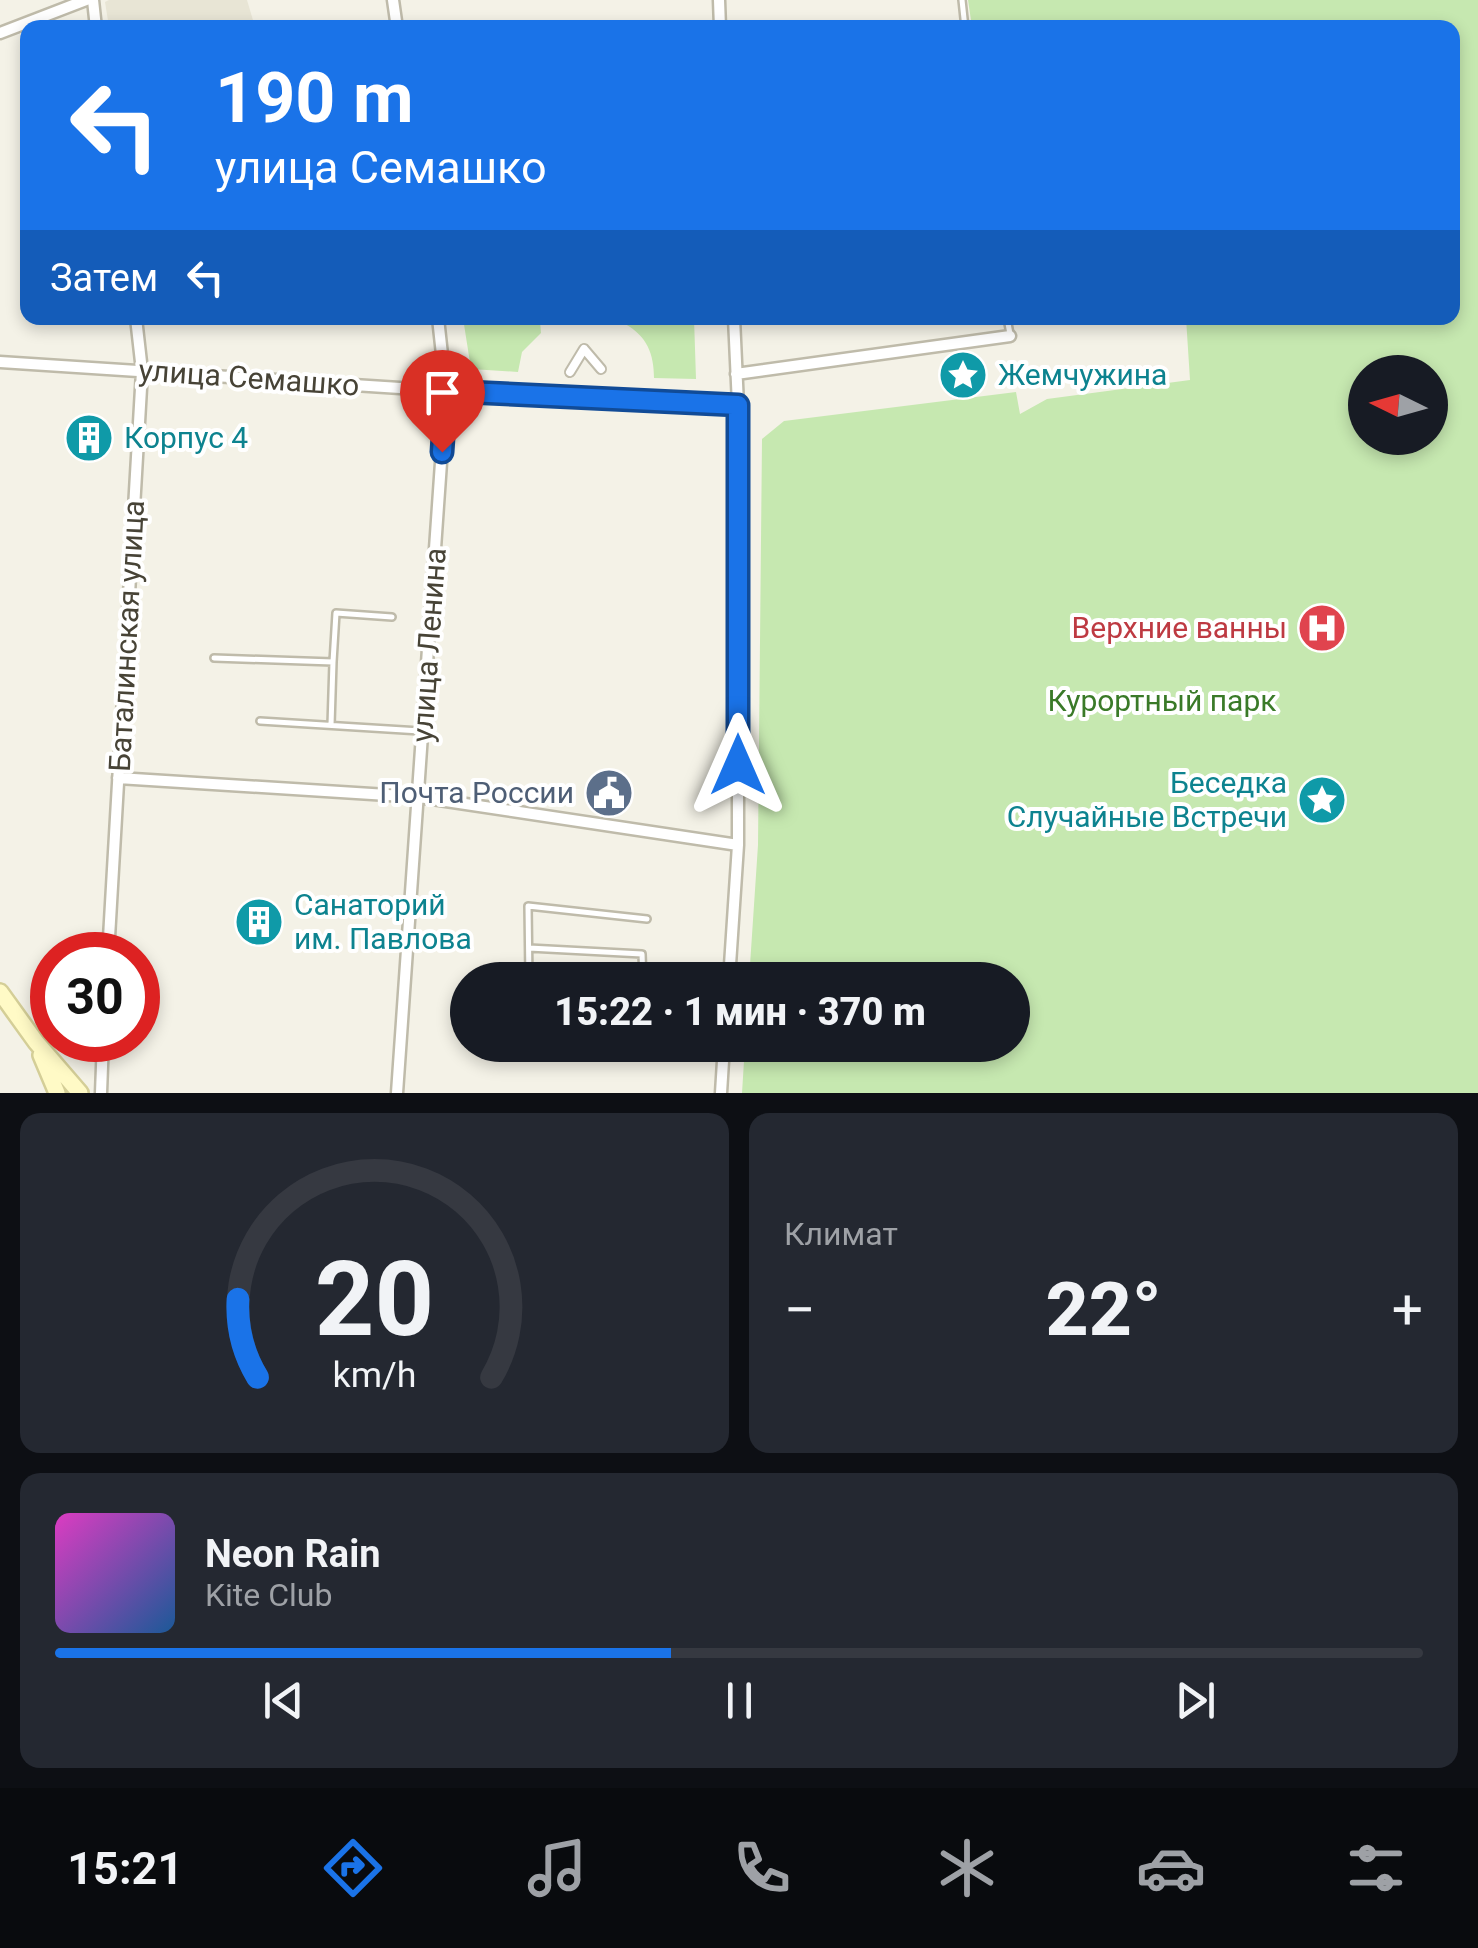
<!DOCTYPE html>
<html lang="ru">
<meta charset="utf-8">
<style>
body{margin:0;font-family:Roboto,sans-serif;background:#242831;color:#f1f3f6;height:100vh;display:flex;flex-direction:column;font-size:38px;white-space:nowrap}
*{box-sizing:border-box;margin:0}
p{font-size:32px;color:#9ea1a6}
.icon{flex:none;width:55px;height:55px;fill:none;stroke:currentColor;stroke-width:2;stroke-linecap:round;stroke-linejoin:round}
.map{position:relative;height:1093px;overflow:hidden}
.details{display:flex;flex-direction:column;gap:20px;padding:20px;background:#0d0f14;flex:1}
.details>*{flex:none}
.hud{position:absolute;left:20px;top:20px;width:1440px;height:305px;border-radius:20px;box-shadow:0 5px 15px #0003;background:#1a73e8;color:#fff;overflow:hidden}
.needle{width:65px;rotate:275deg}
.tools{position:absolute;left:1348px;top:355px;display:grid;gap:20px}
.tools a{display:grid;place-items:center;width:100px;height:100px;border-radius:50%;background:#171b24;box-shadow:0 5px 15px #0003;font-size:50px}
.speed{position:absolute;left:30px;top:932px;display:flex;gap:20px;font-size:50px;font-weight:700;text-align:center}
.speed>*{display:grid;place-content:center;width:130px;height:130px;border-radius:50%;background:#171b24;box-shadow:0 5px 15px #0003;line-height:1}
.speed .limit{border:15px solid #d22;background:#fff;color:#111}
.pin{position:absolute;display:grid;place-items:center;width:85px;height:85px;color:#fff;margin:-102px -42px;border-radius:50% 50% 50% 0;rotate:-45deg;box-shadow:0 0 10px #0007}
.pin .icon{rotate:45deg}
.me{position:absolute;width:110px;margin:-55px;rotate:0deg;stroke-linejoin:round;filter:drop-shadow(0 0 8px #0008)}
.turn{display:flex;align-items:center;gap:35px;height:210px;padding:0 30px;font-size:45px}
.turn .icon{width:130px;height:130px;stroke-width:2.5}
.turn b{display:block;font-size:70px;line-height:85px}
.then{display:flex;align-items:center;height:95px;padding:0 30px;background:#0003;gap:20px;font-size:38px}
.big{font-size:75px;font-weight:800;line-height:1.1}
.details .widget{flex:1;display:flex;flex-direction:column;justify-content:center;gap:15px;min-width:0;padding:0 35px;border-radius:20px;background:#242831}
.details .dial{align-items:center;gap:0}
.dial svg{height:260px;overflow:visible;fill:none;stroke:#363941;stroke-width:7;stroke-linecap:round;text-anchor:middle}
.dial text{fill:#f1f3f6;stroke:none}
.song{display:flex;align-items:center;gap:30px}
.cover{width:120px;height:120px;border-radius:15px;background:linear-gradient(135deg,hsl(310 70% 55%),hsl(210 70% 35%))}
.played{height:10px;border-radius:5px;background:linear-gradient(90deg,#1a73e8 45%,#363941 45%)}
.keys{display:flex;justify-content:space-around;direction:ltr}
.heat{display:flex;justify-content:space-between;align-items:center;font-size:55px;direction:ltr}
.details .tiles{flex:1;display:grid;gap:20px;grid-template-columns:1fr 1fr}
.widget:last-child{grid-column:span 2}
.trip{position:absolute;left:450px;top:962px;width:580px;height:100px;border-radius:50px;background:#171b24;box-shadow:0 5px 15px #0003;font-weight:800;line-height:100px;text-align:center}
.tabs{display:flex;height:160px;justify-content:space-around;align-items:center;background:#090b0e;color:#9ea1a6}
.tabs .icon{width:70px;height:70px}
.tabs .active{color:#1a73e8}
.tabs b{font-size:45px;color:#f1f3f6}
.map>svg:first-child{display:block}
.residential{fill:#e8e5d5}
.green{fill:#c6e8b0;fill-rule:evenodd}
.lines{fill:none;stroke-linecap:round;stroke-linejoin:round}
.service-casing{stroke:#bfbbaa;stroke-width:10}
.pedestrian-casing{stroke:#bfbbaa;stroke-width:12}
.minor-casing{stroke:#bfbbaa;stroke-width:15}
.secondary-casing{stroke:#d4ce97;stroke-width:20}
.service{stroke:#fff;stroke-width:5}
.pedestrian{stroke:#fff;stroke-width:8}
.minor{stroke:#fff;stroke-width:10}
.secondary{stroke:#fffac6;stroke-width:15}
.route-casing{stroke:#114b97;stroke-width:25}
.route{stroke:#1a73e8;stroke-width:18}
.labels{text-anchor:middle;stroke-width:8;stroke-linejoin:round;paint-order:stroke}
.culture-label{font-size:30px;fill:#0d838f;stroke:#fff;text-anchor:start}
.street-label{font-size:30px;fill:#474336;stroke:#fff}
.health-label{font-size:30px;fill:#be3a42;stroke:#fff;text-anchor:end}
.park-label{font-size:30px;fill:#3a7a28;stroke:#fff}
.service-label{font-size:30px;fill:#4e5e75;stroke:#fff;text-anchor:end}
</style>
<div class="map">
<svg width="1478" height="1093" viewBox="0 0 1478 1093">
<rect width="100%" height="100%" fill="#f4f2e7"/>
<path class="residential" d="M109 0H247L255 27H109L105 2Z"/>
<path class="green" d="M968 0H1478V1093H742L745 1045H1012V980H749L758 845 762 439 784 421 1016 392 1020 414 1047 399 1190 380 1186 318H1452V28L972 27ZM1365 372H1430V438H1365Z
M463 318H494L495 322 540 321 541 333 522 352 518 372 471 369Z
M624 318H694L696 379 654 378C654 354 647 336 625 324Z"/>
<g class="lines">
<g class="service-casing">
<path id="service" d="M962 0 965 28
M1007 318 1010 334
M214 658 333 662 331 725
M333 662 336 613 392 617
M260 721 420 731
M529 948 642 954 643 980
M529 980 528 906 647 919"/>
</g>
<g class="pedestrian-casing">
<path id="pedestrian" d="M570 372 584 349 601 369"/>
</g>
<g class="minor-casing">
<path id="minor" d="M93 0 96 28
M393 0 397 28
M719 0 720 28
M0 33 86 0
M0 362 446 391 738 405
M736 374 1010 336
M118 778 419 797 738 845
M108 955 142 371 136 318
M729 980 738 845V405L734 318
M101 1093 103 1040
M397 1093 446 391 438 318
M721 1093 724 1045"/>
</g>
<g class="secondary-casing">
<path id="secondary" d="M0 992 36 1042 80 1093
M41 1055 57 1093"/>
</g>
<use href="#service" class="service"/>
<use href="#pedestrian" class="pedestrian"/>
<use href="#minor" class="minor"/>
<use href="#secondary" class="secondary"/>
</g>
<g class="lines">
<g class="route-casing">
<path id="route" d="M442 452 446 391 738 405V765"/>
</g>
<use href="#route" class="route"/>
</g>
<defs>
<g id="sight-disc" transform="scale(2.5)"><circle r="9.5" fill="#0f9aa8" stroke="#fff"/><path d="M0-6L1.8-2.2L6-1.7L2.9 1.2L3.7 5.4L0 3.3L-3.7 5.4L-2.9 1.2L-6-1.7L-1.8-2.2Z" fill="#fff"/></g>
<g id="building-disc" transform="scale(2.5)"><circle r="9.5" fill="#0f9aa8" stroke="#fff"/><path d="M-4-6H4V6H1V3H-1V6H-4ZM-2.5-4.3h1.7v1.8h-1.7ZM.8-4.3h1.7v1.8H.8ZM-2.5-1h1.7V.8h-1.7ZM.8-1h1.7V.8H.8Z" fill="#fff"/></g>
<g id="hospital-disc" transform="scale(2.5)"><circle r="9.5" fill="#e0444e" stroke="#fff"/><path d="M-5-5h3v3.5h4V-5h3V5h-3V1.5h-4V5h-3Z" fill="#fff"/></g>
<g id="civic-disc" transform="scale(2.5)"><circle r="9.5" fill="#5c6f8a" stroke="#fff"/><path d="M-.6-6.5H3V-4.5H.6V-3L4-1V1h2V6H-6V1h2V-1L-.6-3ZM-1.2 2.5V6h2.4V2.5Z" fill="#fff"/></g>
</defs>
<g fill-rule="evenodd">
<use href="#sight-disc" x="963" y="375"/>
<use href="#building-disc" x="89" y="438"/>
<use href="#hospital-disc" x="1322" y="628"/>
<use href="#civic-disc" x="609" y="793"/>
<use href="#sight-disc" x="1322" y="800"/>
<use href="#building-disc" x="259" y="922"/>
</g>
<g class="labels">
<g class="culture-label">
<text x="998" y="385">Жемчужина</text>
<text x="124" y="448">Корпус 4</text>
<text x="1287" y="793" text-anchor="end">Беседка<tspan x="1287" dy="34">Случайные Встречи</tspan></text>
<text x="294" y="915">Санаторий<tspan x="294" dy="34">им. Павлова</tspan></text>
</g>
<g class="street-label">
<text transform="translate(249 378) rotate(4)" y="10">улица Семашко</text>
<text transform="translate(127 636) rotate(-87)" y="10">Баталинская улица</text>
<text transform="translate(429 645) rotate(-86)" y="10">улица Ленина</text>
</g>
<g class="health-label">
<text x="1287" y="638">Верхние ванны</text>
</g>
<g class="park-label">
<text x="1162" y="711">Курортный парк</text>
</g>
<g class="service-label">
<text x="574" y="803">Почта России</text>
</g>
</g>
</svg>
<div class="tools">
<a><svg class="needle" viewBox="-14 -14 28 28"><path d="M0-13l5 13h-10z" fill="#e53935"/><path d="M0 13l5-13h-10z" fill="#9ea1a6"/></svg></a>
</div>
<div class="speed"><div class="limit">30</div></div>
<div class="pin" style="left:442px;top:452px;background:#d93025"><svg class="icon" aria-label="arrive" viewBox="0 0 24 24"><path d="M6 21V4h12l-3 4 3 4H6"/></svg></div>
<svg class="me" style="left:738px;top:765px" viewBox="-20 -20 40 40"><path d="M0-17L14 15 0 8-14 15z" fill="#1a73e8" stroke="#fff" stroke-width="4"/></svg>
<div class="trip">15:22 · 1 мин · 370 m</div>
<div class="hud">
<div class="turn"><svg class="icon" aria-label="left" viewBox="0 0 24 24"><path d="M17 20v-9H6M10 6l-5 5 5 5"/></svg><div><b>190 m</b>улица Семашко</div></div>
<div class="then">Затем<svg class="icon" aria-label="left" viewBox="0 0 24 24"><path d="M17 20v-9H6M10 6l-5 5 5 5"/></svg></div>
</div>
</div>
<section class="details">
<div class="tiles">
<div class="widget dial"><svg viewBox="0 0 100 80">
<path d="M14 69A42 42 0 1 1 86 69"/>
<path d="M14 69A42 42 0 0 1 8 45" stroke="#1a73e8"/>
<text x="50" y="56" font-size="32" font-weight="700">20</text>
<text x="50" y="72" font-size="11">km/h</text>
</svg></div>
<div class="widget"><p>Климат</p>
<div class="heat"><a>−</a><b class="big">22°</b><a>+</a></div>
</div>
<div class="widget">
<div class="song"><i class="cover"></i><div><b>Neon Rain</b><p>Kite Club</p></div></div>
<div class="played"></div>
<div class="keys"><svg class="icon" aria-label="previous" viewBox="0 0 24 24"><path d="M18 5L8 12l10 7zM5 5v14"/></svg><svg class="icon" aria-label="pause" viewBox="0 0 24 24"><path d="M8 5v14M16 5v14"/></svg><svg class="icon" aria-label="next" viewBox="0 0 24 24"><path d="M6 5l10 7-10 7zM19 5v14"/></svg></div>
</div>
</div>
</section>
<nav class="tabs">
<b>15:21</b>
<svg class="icon active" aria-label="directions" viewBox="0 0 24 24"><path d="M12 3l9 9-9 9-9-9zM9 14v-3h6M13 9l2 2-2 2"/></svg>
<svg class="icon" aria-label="music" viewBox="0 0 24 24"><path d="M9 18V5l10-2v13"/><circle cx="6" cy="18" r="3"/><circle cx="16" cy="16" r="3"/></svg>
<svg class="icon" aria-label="phone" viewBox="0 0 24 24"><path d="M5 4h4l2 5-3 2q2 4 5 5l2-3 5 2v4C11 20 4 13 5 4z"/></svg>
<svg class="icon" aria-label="climate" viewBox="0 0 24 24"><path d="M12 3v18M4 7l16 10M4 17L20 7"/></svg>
<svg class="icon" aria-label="car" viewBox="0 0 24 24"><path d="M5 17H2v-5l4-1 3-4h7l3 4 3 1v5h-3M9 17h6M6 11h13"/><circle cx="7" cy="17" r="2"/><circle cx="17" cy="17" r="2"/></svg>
<svg class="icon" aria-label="filters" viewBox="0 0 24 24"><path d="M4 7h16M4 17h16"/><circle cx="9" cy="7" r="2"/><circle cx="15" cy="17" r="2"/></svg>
</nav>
